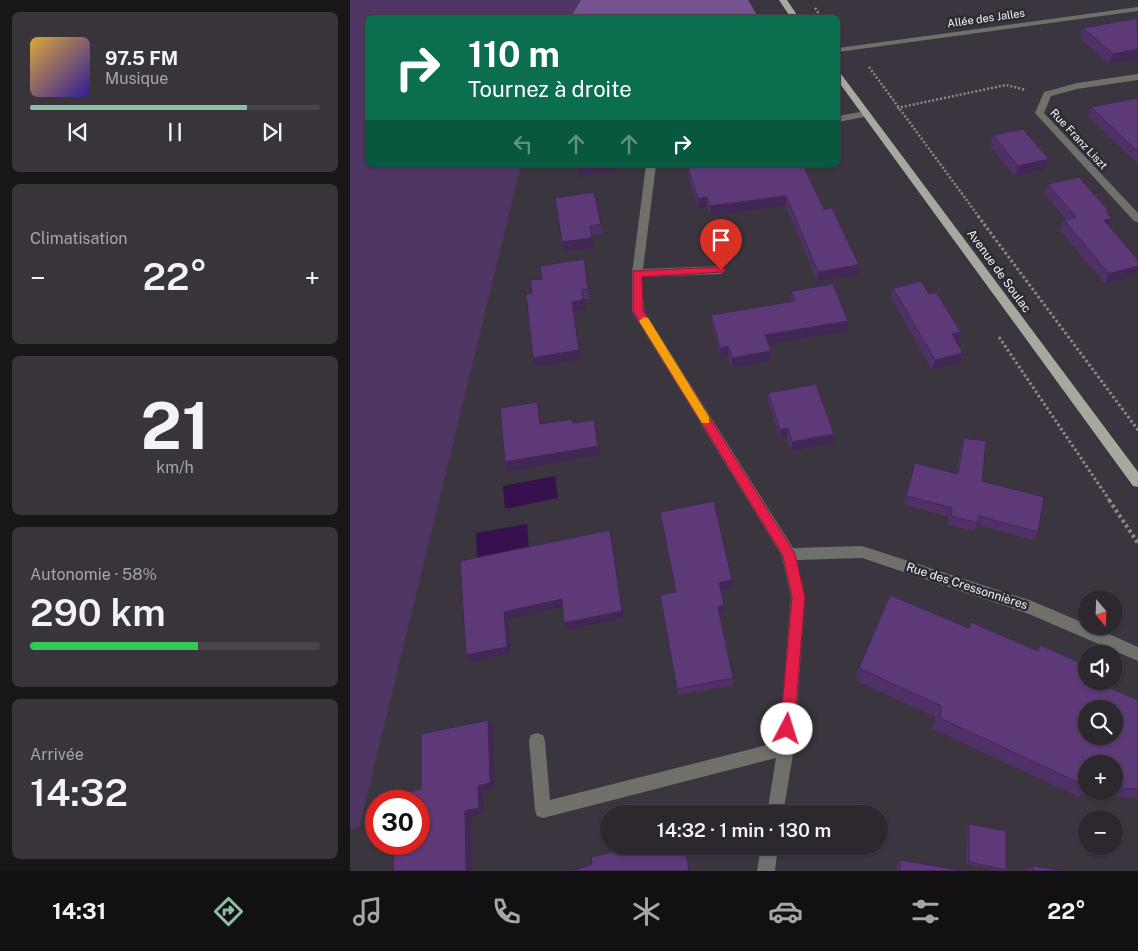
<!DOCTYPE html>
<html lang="fr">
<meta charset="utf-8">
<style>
body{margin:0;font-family:"Public Sans",sans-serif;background:#38343a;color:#f1f3f6;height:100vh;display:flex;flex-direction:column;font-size:19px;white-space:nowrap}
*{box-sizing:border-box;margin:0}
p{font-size:16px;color:#a6a6aa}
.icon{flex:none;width:28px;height:28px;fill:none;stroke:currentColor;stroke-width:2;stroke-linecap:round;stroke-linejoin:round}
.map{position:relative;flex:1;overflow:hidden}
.panel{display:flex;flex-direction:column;gap:12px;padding:12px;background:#181619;width:350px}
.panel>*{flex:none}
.banner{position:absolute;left:15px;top:15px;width:475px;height:152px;border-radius:8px;box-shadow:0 1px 4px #0004,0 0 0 1px #48444a;background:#0b6e4f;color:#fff;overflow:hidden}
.needle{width:32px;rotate:161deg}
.controls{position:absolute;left:728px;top:590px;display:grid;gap:10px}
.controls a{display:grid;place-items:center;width:45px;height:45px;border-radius:50%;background:#2c282e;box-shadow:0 1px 4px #0004,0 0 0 1px #48444a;font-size:25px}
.speed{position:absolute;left:15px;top:790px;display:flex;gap:10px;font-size:25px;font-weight:700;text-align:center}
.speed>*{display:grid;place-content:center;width:65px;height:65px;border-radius:50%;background:#2c282e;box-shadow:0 1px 4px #0004,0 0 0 1px #48444a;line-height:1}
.speed .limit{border:8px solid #d22;background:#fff;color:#111}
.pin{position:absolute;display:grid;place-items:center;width:42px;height:42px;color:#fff;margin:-51px -21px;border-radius:50% 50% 50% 0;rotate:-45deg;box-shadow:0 0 5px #0007}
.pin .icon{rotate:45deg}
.me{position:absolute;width:55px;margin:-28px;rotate:5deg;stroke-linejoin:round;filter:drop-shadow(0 0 4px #0008)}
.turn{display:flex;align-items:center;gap:18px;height:105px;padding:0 20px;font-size:22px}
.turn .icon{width:65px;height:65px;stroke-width:2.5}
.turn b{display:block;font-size:35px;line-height:42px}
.lanes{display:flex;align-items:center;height:48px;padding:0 20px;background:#0003;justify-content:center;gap:25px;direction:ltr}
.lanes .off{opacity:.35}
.big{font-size:38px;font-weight:600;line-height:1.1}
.panel .tile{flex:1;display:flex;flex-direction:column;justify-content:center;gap:8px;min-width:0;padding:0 18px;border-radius:8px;background:#38343a}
.panel .dial{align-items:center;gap:0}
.dial b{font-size:65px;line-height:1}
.song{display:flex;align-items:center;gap:15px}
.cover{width:60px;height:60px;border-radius:8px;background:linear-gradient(135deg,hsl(40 70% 55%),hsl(250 70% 35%))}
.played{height:5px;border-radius:2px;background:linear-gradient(90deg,#8abfa5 75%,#48444a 75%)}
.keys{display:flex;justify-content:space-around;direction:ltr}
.heat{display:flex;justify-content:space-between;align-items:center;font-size:28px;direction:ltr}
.charge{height:8px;border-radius:4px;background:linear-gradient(90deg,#34c759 58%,#48444a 0)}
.trip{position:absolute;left:250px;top:805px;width:288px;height:50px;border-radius:25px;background:#2c282e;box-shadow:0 1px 4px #0004,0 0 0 1px #48444a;font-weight:600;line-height:50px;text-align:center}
.tabs{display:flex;height:80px;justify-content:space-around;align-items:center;background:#121012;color:#a6a6aa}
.tabs .icon{width:35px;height:35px}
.tabs .on{color:#8abfa5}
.tabs b{font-size:22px;color:#f1f3f6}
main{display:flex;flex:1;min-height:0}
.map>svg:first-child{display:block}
.green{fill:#503665}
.forest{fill:#765293}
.water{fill:#36114d}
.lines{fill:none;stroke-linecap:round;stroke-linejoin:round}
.path-far2{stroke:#8c8890;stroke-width:2.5;stroke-dasharray:2 2;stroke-linecap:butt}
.path-far1{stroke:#8c8890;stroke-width:3;stroke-dasharray:2.5 2.5;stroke-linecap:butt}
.path{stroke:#8c8890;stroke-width:4;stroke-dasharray:3 3;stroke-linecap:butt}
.minor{fill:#70706b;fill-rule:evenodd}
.major{fill:#a8a89e;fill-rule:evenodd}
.wall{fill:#503167;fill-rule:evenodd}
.shaded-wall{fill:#412854}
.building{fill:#5d3978;stroke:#412854;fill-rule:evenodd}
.route{fill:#e11d48;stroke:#92132f}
.slow{fill:#f59e0b}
.labels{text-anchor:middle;stroke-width:5;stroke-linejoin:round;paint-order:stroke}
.far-street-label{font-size:11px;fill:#f6f3f9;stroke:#2f2b34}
.street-label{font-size:12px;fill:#f6f3f9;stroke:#2f2b34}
</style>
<main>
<section class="panel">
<div class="tile">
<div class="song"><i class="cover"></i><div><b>97.5 FM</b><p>Musique</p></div></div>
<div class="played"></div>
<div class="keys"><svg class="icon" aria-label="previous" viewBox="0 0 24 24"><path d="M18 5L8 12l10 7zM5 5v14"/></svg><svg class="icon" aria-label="pause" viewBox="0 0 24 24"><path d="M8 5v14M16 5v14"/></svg><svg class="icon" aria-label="next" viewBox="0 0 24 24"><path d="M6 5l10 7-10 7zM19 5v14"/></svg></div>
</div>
<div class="tile"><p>Climatisation</p>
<div class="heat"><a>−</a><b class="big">22°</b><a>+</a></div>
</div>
<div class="tile dial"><b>21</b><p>km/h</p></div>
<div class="tile"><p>Autonomie · 58%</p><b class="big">290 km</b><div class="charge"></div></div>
<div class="tile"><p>Arrivée</p><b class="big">14:32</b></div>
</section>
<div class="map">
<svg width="788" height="871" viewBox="0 0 788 871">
<rect width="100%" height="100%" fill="#3a353e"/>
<path class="green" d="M0 0H231L221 17 18 18V165H171L9 828 0 829Z"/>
<path class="forest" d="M231 0H398L408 17H221Z"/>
<path class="water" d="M205 476 208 498 155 509 153 486Z
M177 524 179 549 127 558 126 533Z"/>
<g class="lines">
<path class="path-far2" d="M465 8 472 18
M519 67 629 217
M547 108 656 85 676 90"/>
<path class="path-far1" d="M628 216 788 430
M649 337 760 501"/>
<path class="path" d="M759 500 788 543"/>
<path class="minor" d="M788 7V11L488 52V48Z
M788 74V80L727 89 701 96 694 113 788 213V222L784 221 685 113 694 92 727 83Z
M516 111 519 112V116L488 122V116Z
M296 165H306L293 269 371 266 376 270 371 274 292 277 294 311 443 548 512 546 682 601 736 624V626H741L788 647V661L679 614 512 558 447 560 455 597 444 748 433 814H417L426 758 193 818 187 816 185 810 179 741 181 735 187 733 193 735 195 741 200 800 429 742 441 597 432 556 282 311V273Z
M411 846H428L425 871H407Z"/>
<path class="major" d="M429 0H437L449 18H441Z
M488 73 491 74 788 472V487L783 486 488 81Z"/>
</g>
<path class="wall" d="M788 19 759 64 729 38 733 28Z
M788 98V164L738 116 741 107Z
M643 135 699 159 696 169 665 176 640 146Z
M355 165 474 209 508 275 467 281 436 206 360 216 357 207 348 209 339 178 338 168Z
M698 184 758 210 757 212 759 226 788 260 787 275 755 284 710 230 714 220H716L695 194Z
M205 198 251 224 252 234 242 236 244 248 214 252Z
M236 269 240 299H234L236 310 224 312 231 359 186 367 183 358 182 293 192 279Z
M543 288 579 294 611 332 608 342H607L613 353 610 363 582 370 541 298Z
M441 291 497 331 418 344 421 351 420 361 382 368 378 355 371 357 362 325 361 315 441 302Z
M418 393 483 443 441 452 437 438 430 439 418 402Z
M614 438 632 481 688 532 683 540 627 525 624 531 598 525 599 517 553 504 565 463 606 474 611 447Z
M382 580 383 588 371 591 374 605V613L370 615 383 678 384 685 328 695 310 595Z
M618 627 686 650 690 645 756 686 788 700V798L727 796 583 729 585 717 505 680 509 668ZM736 764H764V791H736Z
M619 824 656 870 655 871H650L616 864 617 827Z
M551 860 614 871H547V864Z
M683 866 715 871H677V869Z"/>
<path class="shaded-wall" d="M788 49V58L759 64 763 54Z
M699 159 696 169 665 176 668 166Z
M236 165H265L266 171 229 177 227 166Z
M436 196V206L360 216V206Z
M357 197V207L348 209V199Z
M762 219 758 229 754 220Z
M240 226 244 248 214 252 212 242Z
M234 259 236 269 240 299 238 289Z
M509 265 508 275 467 281 468 272Z
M788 266 787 275 755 284 759 274Z
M232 290 236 310 224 312 231 359 186 367 183 358 222 302Z
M498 321 497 331 415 345V335Z
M611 332 608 342 599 344 602 334Z
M378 346V355L371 357 370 348Z
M421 351 420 361 382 368V358Z
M613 353 610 363 582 370 585 360Z
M187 402 190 412 193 433 190 424Z
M244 420 246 429 250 455 159 472 155 462Z
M438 428 437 438 430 439V430Z
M484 434 483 443 441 452 442 442Z
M260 530 262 538 274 618 217 630 214 623Z
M382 580 383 588 369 591V583Z
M212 599 215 606 158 620 161 653 121 662 116 655 154 612Z
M374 605V613L369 615 368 607Z
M138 720 143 726 145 788 133 791 134 813 121 816 122 871H116L115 811Z"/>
<path class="building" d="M787 18 788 49 763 54 733 28Z
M788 98V152L741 107Z
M673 129 699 159 668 166 643 135Z
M355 165H453L474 209 482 208 509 265 468 272 436 196 360 206 357 197 348 199 338 168Z
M729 177 758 210 756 211 762 219 754 220 788 260V266L759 274 714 220 726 217 698 184Z
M244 192 251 224 240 226 242 238 212 242 205 198Z
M234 259 238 289 232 290 233 300 222 302 229 350 183 358 176 294 182 293 180 280 192 279 190 266Z
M571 281 579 294 586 292 611 332 602 334 613 353 585 360 543 288Z
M483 284 498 321 415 335 421 351 382 358 378 346 370 348 361 315 445 301 441 291Z
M466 384 484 434 442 442 438 428 430 430 418 393Z
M187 402 190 424 222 419 223 423 244 420 248 446 155 462 150 408Z
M614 438 636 441 632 481 694 497 688 532 628 516V523L601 516 602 508 556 496 565 463 608 474Z
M364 501 382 580 369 583 374 605 368 607 383 678 327 689 310 595 326 592 310 512Z
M260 530 272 611 214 623 212 599 154 612 157 647 116 655 110 561Z
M540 595 619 628 621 622 688 651 690 645 736 665V681H757L756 686 788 700V789L764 788V764H736V786L590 718 591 706 509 668ZM736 709H764V736H736Z
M138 720 140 783 128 786 129 808 115 811 116 871H43L44 844H69V801H50V794L71 789V734Z
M619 824 656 831V870L619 862Z
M291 846H335L339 871H222L242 864 241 857Z
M551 860 614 871H550Z
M683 866 715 871H683Z"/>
<path class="route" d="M371 267 376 270 374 272 292 277 293 311 445 554 455 597 444 729 442 734 437 737 432 734 430 729 442 597 433 556 283 311V271Z"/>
<path class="slow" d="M294 317 298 318 359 417V423H352L289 321Z"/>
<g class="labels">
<g class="far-street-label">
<text transform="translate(636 18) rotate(-8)" y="4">Allée des Jalles</text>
<text transform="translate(729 139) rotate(47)" y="4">Rue Franz Liszt</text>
</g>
<g class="street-label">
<text transform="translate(649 271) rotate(54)" y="4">Avenue de Soulac</text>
<text transform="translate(617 586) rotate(18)" y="4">Rue des Cressonnières</text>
</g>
</g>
</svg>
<div class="controls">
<a><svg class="needle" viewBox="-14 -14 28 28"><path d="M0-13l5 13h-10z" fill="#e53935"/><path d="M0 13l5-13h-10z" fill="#a6a6aa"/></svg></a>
<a><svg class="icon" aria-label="sound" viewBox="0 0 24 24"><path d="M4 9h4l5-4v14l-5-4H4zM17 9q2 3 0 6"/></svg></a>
<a><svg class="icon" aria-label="search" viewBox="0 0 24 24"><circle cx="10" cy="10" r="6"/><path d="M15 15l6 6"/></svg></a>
<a>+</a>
<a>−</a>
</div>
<div class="speed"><div class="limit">30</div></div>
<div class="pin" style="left:371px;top:270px;background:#d93025"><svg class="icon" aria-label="arrive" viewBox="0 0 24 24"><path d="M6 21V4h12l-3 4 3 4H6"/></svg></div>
<svg class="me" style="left:437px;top:729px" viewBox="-20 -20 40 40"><circle r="19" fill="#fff"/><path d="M0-13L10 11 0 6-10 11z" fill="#e11d48"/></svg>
<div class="trip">14:32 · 1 min · 130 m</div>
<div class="banner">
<div class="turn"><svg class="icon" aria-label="right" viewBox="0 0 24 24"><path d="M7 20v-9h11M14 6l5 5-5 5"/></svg><div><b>110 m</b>Tournez à droite</div></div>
<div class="lanes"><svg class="icon off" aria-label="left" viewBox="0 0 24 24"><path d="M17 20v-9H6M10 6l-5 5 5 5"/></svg><svg class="icon off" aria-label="ahead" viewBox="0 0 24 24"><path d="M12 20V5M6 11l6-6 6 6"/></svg><svg class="icon off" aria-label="ahead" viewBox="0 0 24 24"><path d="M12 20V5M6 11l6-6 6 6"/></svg><svg class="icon" aria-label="right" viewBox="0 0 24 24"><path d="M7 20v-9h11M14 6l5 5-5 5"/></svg></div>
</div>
</div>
</main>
<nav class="tabs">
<b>14:31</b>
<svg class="icon on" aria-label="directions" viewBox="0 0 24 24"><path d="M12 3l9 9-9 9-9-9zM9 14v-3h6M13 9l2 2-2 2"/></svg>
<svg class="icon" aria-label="music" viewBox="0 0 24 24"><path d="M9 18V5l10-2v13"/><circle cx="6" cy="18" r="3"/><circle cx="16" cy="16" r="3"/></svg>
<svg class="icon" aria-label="phone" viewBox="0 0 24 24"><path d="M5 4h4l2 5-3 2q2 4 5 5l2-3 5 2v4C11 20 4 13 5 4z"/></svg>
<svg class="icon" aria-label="climate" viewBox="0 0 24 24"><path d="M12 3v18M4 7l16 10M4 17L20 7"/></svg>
<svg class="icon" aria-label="car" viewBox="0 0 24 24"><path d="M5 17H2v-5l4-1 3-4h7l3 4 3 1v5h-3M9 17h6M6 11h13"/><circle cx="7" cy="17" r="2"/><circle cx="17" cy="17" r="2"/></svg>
<svg class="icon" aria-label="filters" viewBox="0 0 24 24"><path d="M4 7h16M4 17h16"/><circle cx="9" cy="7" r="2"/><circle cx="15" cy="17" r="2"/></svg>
<b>22°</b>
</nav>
